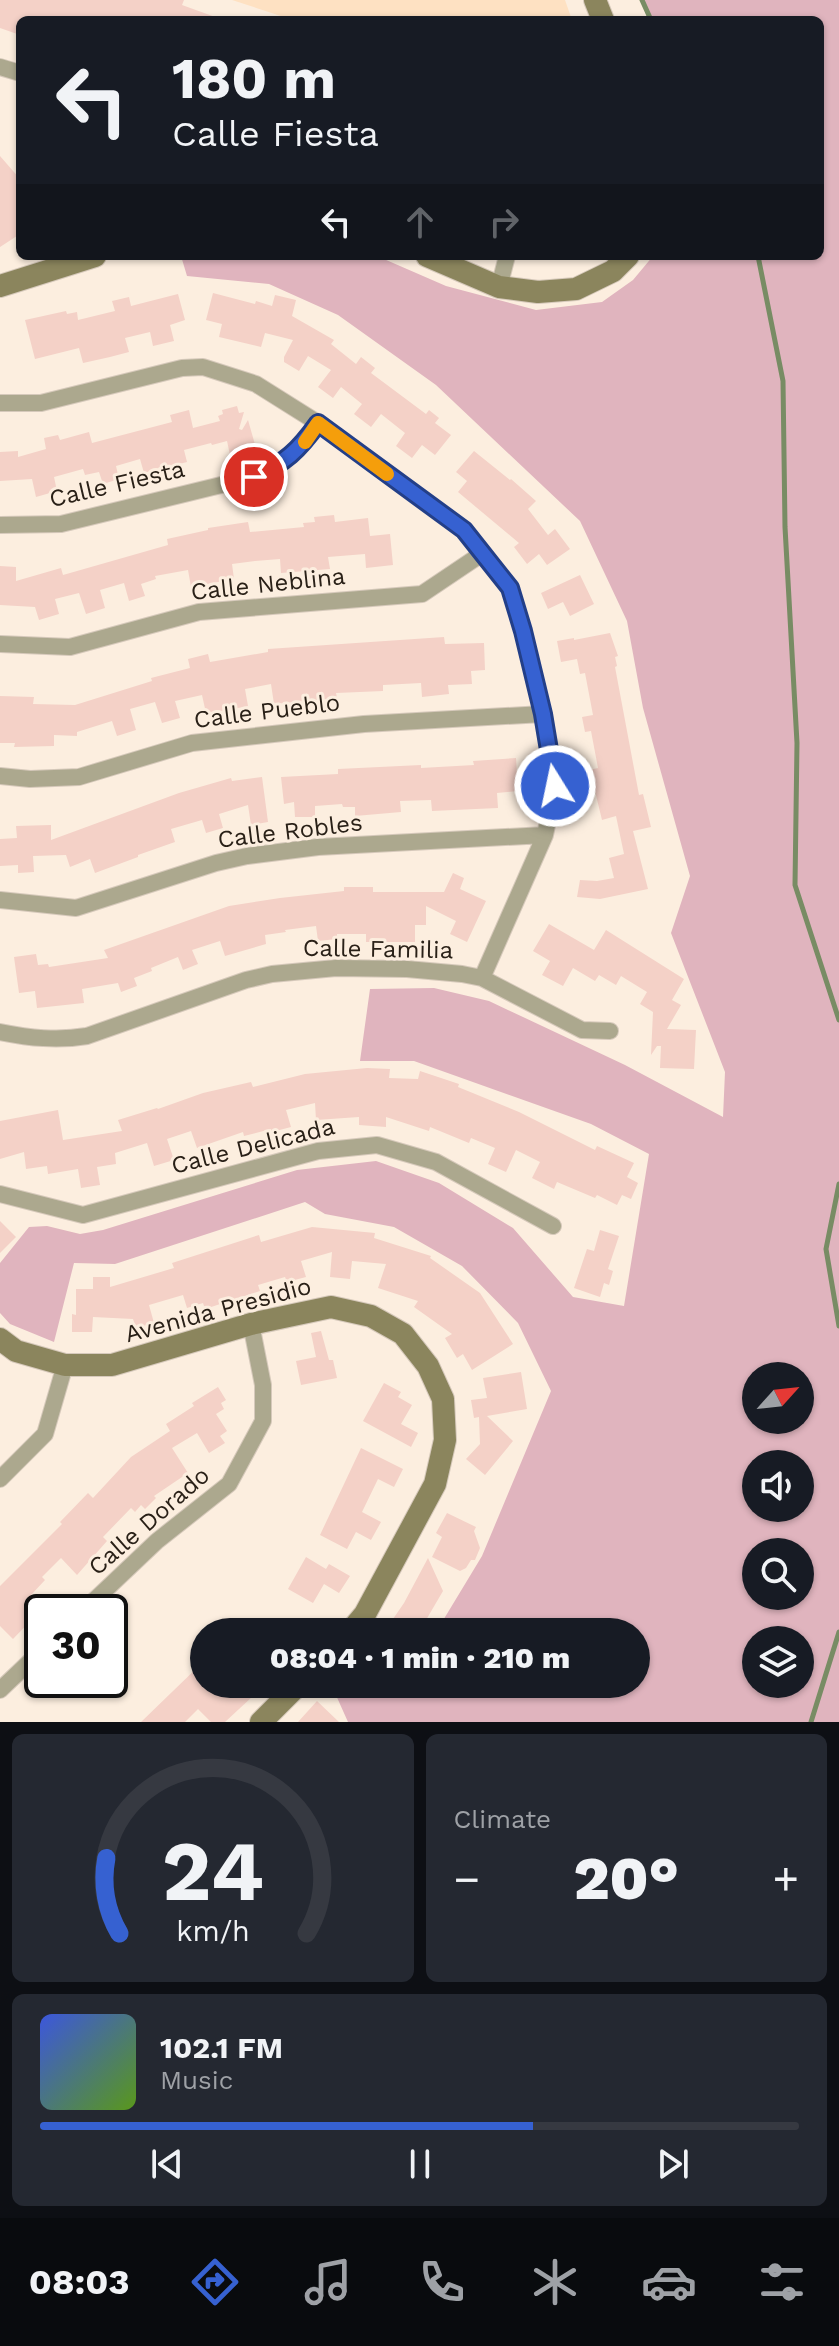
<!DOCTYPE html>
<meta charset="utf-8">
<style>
body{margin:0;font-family:"Work Sans",sans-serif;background:#242831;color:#f1f3f6;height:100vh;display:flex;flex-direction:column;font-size:30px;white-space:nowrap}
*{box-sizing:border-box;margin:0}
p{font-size:26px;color:#9ea1a6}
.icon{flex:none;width:44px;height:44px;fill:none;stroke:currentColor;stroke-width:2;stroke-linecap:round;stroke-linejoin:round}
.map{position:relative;height:1722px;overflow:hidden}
.drawer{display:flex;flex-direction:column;gap:12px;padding:12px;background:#0d0f14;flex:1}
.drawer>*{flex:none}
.banner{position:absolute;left:16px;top:16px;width:808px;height:244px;border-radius:12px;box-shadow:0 2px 6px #0004;background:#171b24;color:#f1f3f6;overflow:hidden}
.needle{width:52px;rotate:63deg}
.tools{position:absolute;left:742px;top:1362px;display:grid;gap:16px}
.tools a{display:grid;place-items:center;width:72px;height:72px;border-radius:50%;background:#171b24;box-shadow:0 2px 6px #0004;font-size:40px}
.speed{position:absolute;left:24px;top:1594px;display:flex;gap:16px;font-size:40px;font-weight:700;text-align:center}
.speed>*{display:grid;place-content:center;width:104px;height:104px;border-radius:50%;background:#171b24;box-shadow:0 2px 6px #0004;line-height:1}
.speed .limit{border:4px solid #111;border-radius:12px;background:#fff;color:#111}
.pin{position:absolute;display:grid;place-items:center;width:68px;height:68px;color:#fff;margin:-34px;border:4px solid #fff;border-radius:50%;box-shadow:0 2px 8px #0007}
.me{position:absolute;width:88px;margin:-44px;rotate:350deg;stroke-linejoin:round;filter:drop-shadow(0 0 6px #0008)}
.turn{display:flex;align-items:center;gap:28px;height:168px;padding:0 24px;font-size:36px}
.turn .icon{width:104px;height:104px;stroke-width:2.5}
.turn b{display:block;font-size:56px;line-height:68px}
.lanes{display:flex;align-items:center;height:76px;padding:0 24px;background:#0003;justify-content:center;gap:40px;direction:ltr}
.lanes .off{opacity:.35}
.big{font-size:60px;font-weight:800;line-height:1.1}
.drawer .card{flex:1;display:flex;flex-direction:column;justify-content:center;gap:12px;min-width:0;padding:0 28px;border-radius:12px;background:#242831}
.drawer .dial{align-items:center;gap:0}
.dial svg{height:208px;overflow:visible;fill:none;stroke:#363941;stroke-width:7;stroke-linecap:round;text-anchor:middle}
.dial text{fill:#f1f3f6;stroke:none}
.song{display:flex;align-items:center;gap:24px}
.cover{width:96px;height:96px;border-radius:12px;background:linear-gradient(135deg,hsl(230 70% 55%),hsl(90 70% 35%))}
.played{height:8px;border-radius:4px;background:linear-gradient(90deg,#3661d1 65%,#363941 65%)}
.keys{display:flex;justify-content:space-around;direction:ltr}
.heat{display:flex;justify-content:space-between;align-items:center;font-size:44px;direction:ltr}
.drawer .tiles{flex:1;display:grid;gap:12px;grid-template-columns:1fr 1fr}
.card:last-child{grid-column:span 2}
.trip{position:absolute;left:190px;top:1618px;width:460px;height:80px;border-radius:40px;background:#171b24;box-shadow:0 2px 6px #0004;font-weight:800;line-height:80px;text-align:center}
.tab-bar{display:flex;height:128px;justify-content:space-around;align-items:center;background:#090b0e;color:#9ea1a6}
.tab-bar .icon{width:56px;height:56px}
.tab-bar .active{color:#3661d1}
.tab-bar b{font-size:36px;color:#f1f3f6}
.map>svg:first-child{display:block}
.built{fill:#fee1c2}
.green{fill:#e0b4be;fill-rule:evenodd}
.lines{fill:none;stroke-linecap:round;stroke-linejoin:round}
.stream{stroke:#788c64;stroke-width:5}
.building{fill:#f4d1c7}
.street-casing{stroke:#d6c9bb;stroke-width:18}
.secondary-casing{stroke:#d6c9bb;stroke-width:24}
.street{stroke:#aca88e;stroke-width:16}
.secondary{stroke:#8b855d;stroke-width:22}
.route-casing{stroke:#233f88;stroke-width:20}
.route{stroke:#3661d1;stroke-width:14}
.slow{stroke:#f59e0b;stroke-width:14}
.labels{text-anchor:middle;stroke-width:6;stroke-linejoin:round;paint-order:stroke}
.street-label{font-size:24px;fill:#292017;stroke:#fceedf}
</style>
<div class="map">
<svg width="839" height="1722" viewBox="0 0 839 1722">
<rect width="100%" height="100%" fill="#fceedf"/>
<path class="built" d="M232 0H565L572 20H293Z"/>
<path class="green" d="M642 0H839V1722H348L331 1684H636V1632H436L482 1556 551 1391 518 1323 462 1266 394 1227 325 1214 305 1202 115 1264 74 1263 54 1342 10 1324 0 1313V1263L29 1227 47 1226 80 1234 103 1230 297 1170 376 1161 439 1183 513 1228 573 1297 624 1306 649 1154 591 1124 414 1061H360L370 989 434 988 489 1001 625 1065 723 1117 725 1072 671 933 690 876 643 708 627 621 580 521 436 385 338 315 269 284 187 276 181 256H377L446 286 536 310 602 302 633 280 653 256H820V20H648ZM756 1376H800V1420H756ZM756 1464H800V1508H756ZM756 1552H800V1596H756ZM756 1640H800V1684H756Z"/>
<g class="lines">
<path class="stream" d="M642 0 651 20
M758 256 783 381 785 527 797 743 795 885 839 1020
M839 1184 826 1249 839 1326
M811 1722 839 1632"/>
</g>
<path class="building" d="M0 0H184L182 5 218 18V20H20V35L0 28Z
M0 156 20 179V234L0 247Z
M213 293 255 304 256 301 272 306 275 295 296 300 292 316 334 340 331 344 356 364 361 357 375 368 371 373 426 414 429 410 439 418 435 423 451 435 435 455 422 445 412 458 396 446 405 433 381 414 371 427 354 414 362 404 341 387 333 398 318 387 331 370 308 356 299 371 284 362V357L293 340 265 333 261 347 219 337 222 324 206 320Z
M178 294 185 320 170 325 174 341 153 346 150 332 125 338 129 352 110 357 83 363 79 348 35 359 25 320 66 311 67 314 77 312 78 320 115 311 112 301 129 297 131 306Z
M237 406 239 413 244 412 239 429 242 430 248 420 256 448 230 455 227 441 212 445 211 443 184 450 187 462 144 473 140 459 116 466 119 479 103 484 99 472 85 475 83 469 54 477 57 491 36 497 32 479 0 481V452L18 451V457L46 449 44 438 58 435 60 440 89 432 92 443 172 422 170 415 189 410 193 428 220 421 218 416 223 414 222 410Z
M474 451 510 480 511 479 536 501 528 509 548 535 555 529 570 549 547 565 539 554 527 564 514 547 519 543 458 492 467 481 456 472Z
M334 515 335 522 368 518 370 536 390 534 393 565 366 568 365 554 328 557 330 569 281 573 280 559 255 561 232 564 234 579 191 587 188 570 155 576 156 579 141 584 145 596 129 601 124 583 100 590 105 608 86 614 79 593 55 599 59 614 39 620 35 607 0 605V566L16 567V581L61 568 63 575 168 545 167 539 208 530V528L248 522 250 532 304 527 303 523 315 522 314 517Z
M580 575 594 604 570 616 563 602 548 609 541 593Z
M610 633 618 656 615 657 617 666 615 667 639 795 643 794 651 827 633 831 648 889 600 899 577 897 580 880 597 881 614 878 609 858 624 854 616 816 602 820 594 787H592L589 770 598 768 591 731 585 732 582 717 593 715 585 673 580 674 577 659 561 662 557 641 574 638V640Z
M444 637 445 644 484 643 485 670 471 671 472 684 448 685 449 694 422 697 421 683 383 685V691L336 693 337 698 274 704 271 684 245 689 248 706 228 710 206 713 202 695 175 701 180 718 162 723 155 702 130 709 136 730 117 736 112 721 77 732V736L54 735V746L14 747 15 743H0V696L34 697 33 704 75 705 152 681 151 678 190 668 188 659 208 654 210 662 268 652V649Z
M516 758 518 791 497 793 498 808 432 811 431 800 400 801 401 812 355 816V807H343L342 804 315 806V817H295L294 802 284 804 281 777 338 774V769L421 765V768L474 765 473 761Z
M262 777 268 822 251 825 248 805 219 814 223 828 206 833 202 820 171 829 175 842 138 855V857L95 873 90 859 70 867 66 855 33 856 34 872 18 873V865L0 866V839L17 838 16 826 51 825V840L179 793 231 778 232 781Z
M453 873 464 878 460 889 486 901 467 942 450 934 456 921 426 906V925H415V942H366V934H337V939L318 941 316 926 285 930 286 932 265 935 266 944 225 956 220 941 192 950 198 964 183 970 178 957 151 968 152 971 134 978 137 986 121 992 118 983 82 989 84 1003 37 1008 35 991 19 993 14 957 36 954 38 965 48 964 49 967 108 958 104 950 229 906 280 898 344 891V887H373V892H444Z
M549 924 594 950 606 930 684 979 672 1000 681 1005 667 1029 696 1030 694 1069 660 1068 661 1046H657L651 1055 653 1012 640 1004 647 992 621 976 616 985 599 975 595 981 573 968 563 986 542 975 550 961 533 951Z
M367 1068 390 1069 389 1078 418 1079 420 1071 459 1084 458 1087 519 1112 595 1150 597 1146 634 1163 627 1177 638 1183 631 1199 622 1195 617 1205 597 1195 595 1198 557 1182 554 1189 532 1178 540 1162 516 1150 506 1172 488 1164 495 1148 471 1138 469 1143 430 1127 429 1131 386 1117V1127L359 1125V1117L316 1120 315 1103 286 1110 291 1127 272 1132 271 1129 244 1136 243 1132 197 1148 191 1131 167 1139 174 1160 154 1166 147 1143 115 1153 116 1164 97 1167 100 1185 81 1188 78 1169 48 1174 47 1166 26 1169 24 1152 0 1159V1121L58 1110 63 1140 122 1131 118 1120 157 1108 158 1109 203 1093 251 1082 253 1087 305 1074Z
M0 1221 16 1237 0 1253Z
M312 1227 375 1233 374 1238 431 1256 430 1258 480 1293 513 1344 472 1370 463 1354 457 1358 445 1338 452 1334 414 1307 418 1301 378 1288 386 1264 352 1261 350 1279 330 1277 332 1252 301 1261 306 1277 287 1282 285 1277 258 1285 260 1291 205 1309 203 1303 187 1308 183 1295 149 1305 154 1323 136 1328 133 1319 93 1317 92 1332H72V1314L76 1315V1289H93V1277H110V1287L174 1268 172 1263 259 1235 261 1242Z
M600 1230 619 1236 608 1269 613 1271 609 1285 604 1283 600 1297 574 1288 587 1249 594 1251Z
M321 1331 329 1360H333L337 1378 301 1385 296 1361 316 1357 311 1333Z
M521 1372 527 1409 487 1416 513 1441 485 1475 466 1459 480 1444 479 1417 474 1418 471 1400 487 1398 483 1378Z
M384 1383 401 1392 398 1397 412 1405 401 1424 418 1433 411 1447 363 1421Z
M218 1387 226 1400 221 1403 224 1409 216 1414 227 1431 220 1436 225 1443 209 1453 197 1433 172 1448 188 1473 154 1496 156 1498 145 1509 141 1505 135 1512 131 1508 103 1537 107 1541 77 1575 61 1558 42 1577 45 1580 31 1595 43 1608 13 1639 0 1626V1586L62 1524 60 1522 88 1493 93 1498 131 1457 170 1431 166 1424 194 1406 192 1403Z
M361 1448 403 1469 394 1487 378 1479 362 1512 381 1522 371 1540 356 1532 347 1549 320 1535Z
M447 1513 476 1527 474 1531 480 1548 475 1560H471L466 1568 460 1571 432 1557 442 1537 436 1533Z
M306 1557 326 1569 329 1564 350 1576 339 1593 324 1584 313 1603 288 1589Z
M428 1558 443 1591 419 1632H384L404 1603Z
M204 1661V1684H239L252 1697 225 1722H211L198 1709 185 1722H141Z
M317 1701 339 1722H298Z"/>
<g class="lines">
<g class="street-casing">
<path id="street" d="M0 67 20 73
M499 287 507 256
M0 403H41L182 368 203 367 256 384 318 423 464 530 510 588 523 631 543 714 555 786 545 835 482 978
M0 525 61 524 254 477C284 463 299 450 318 423
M0 644 70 647 199 612 422 594 483 553
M0 776 30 779 79 777 192 743 364 724 543 714
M0 900 76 908 216 863 247 856 318 847 545 835
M0 1032C30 1038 57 1041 87 1036L246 980 272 974 336 968 407 969 462 974 482 978 582 1030 610 1031
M0 1194 83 1215 318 1151 377 1145 436 1162 553 1226
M0 1479 45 1434 65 1365
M82 1612 157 1541 229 1484 263 1421V1385L251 1324
M0 1690 42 1650"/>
</g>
<g class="secondary-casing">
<path id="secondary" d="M595 0 603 20
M427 256 499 287 538 292 576 289 613 271 628 256
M0 286 95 256
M0 1339 16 1351 65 1365H112L251 1324 331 1307 371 1316 403 1334 428 1366 443 1399 445 1440 435 1484 365 1614 350 1632
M261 1722 299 1684"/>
</g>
<use href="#street" class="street"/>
<use href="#secondary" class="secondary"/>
</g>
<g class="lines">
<g class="route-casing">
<path id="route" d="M254 477C285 463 299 450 318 423L464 530 510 588 523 631 543 714 555 786"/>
</g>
<use href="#route" class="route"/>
<path class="slow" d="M305 442 318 423 387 474"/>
</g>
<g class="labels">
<g class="street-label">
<text transform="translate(117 484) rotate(-13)" y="8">Calle Fiesta</text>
<text transform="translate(268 584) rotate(-6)" y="8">Calle Neblina</text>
<text transform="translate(267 711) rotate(-7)" y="8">Calle Pueblo</text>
<text transform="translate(290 831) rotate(-7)" y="8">Calle Robles</text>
<text transform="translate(378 949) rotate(1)" y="8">Calle Familia</text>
<text transform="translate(253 1146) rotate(-14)" y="8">Calle Delicada</text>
<text transform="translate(218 1310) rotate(-15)" y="8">Avenida Presidio</text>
<text transform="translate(149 1521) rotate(-41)" y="8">Calle Dorado</text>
</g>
</g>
</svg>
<div class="tools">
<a><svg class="needle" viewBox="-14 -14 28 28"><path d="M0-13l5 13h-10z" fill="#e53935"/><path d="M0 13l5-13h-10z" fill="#9ea1a6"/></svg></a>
<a><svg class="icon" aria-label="sound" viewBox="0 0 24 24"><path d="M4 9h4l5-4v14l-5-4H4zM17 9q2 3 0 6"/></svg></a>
<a><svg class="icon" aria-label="search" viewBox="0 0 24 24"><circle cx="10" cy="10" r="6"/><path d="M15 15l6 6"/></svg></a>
<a><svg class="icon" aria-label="layers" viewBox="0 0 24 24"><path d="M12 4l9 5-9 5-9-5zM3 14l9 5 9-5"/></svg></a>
</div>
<div class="speed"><div class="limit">30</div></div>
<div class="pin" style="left:254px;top:477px;background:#d93025"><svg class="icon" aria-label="arrive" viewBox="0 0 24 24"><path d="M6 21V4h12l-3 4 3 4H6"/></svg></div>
<svg class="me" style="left:555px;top:786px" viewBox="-20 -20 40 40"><circle r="17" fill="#3661d1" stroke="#fff" stroke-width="3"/><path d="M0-11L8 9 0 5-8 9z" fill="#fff"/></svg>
<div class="trip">08:04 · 1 min · 210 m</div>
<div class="banner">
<div class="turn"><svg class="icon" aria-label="left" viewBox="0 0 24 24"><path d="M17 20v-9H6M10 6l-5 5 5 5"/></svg><div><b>180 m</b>Calle Fiesta</div></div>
<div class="lanes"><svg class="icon" aria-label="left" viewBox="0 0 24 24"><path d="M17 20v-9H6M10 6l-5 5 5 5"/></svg><svg class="icon off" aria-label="ahead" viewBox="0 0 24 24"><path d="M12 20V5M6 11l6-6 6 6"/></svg><svg class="icon off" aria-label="right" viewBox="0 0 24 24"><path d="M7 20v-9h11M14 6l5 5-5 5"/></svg></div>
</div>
</div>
<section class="drawer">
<div class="tiles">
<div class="card dial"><svg viewBox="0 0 100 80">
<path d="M14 69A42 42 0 1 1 86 69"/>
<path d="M14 69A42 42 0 0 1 9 40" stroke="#3661d1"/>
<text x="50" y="56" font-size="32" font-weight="700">24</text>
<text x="50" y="72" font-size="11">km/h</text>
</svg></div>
<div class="card"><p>Climate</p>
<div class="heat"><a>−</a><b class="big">20°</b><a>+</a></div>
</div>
<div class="card">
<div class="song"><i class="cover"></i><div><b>102.1 FM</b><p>Music</p></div></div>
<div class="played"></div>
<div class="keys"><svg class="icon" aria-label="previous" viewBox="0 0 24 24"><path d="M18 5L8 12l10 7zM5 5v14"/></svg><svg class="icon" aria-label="pause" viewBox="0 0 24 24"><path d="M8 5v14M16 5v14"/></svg><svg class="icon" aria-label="next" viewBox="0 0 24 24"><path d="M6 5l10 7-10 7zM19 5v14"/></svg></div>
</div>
</div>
</section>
<nav class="tab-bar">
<b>08:03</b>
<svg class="icon active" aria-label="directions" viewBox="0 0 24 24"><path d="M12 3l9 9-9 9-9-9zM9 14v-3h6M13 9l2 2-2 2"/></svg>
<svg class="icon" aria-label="music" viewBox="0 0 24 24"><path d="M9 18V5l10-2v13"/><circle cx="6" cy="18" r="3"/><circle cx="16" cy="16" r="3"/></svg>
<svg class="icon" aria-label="phone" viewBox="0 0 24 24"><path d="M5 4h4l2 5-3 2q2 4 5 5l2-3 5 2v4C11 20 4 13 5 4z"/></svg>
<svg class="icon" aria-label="climate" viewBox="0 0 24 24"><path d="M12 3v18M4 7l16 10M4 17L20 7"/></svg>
<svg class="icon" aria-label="car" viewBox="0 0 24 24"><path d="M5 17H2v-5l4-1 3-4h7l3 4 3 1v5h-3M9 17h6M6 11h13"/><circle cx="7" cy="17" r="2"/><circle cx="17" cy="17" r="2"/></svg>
<svg class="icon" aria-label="filters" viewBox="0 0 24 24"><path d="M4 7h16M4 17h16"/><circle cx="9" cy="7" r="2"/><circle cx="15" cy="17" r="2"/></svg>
</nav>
